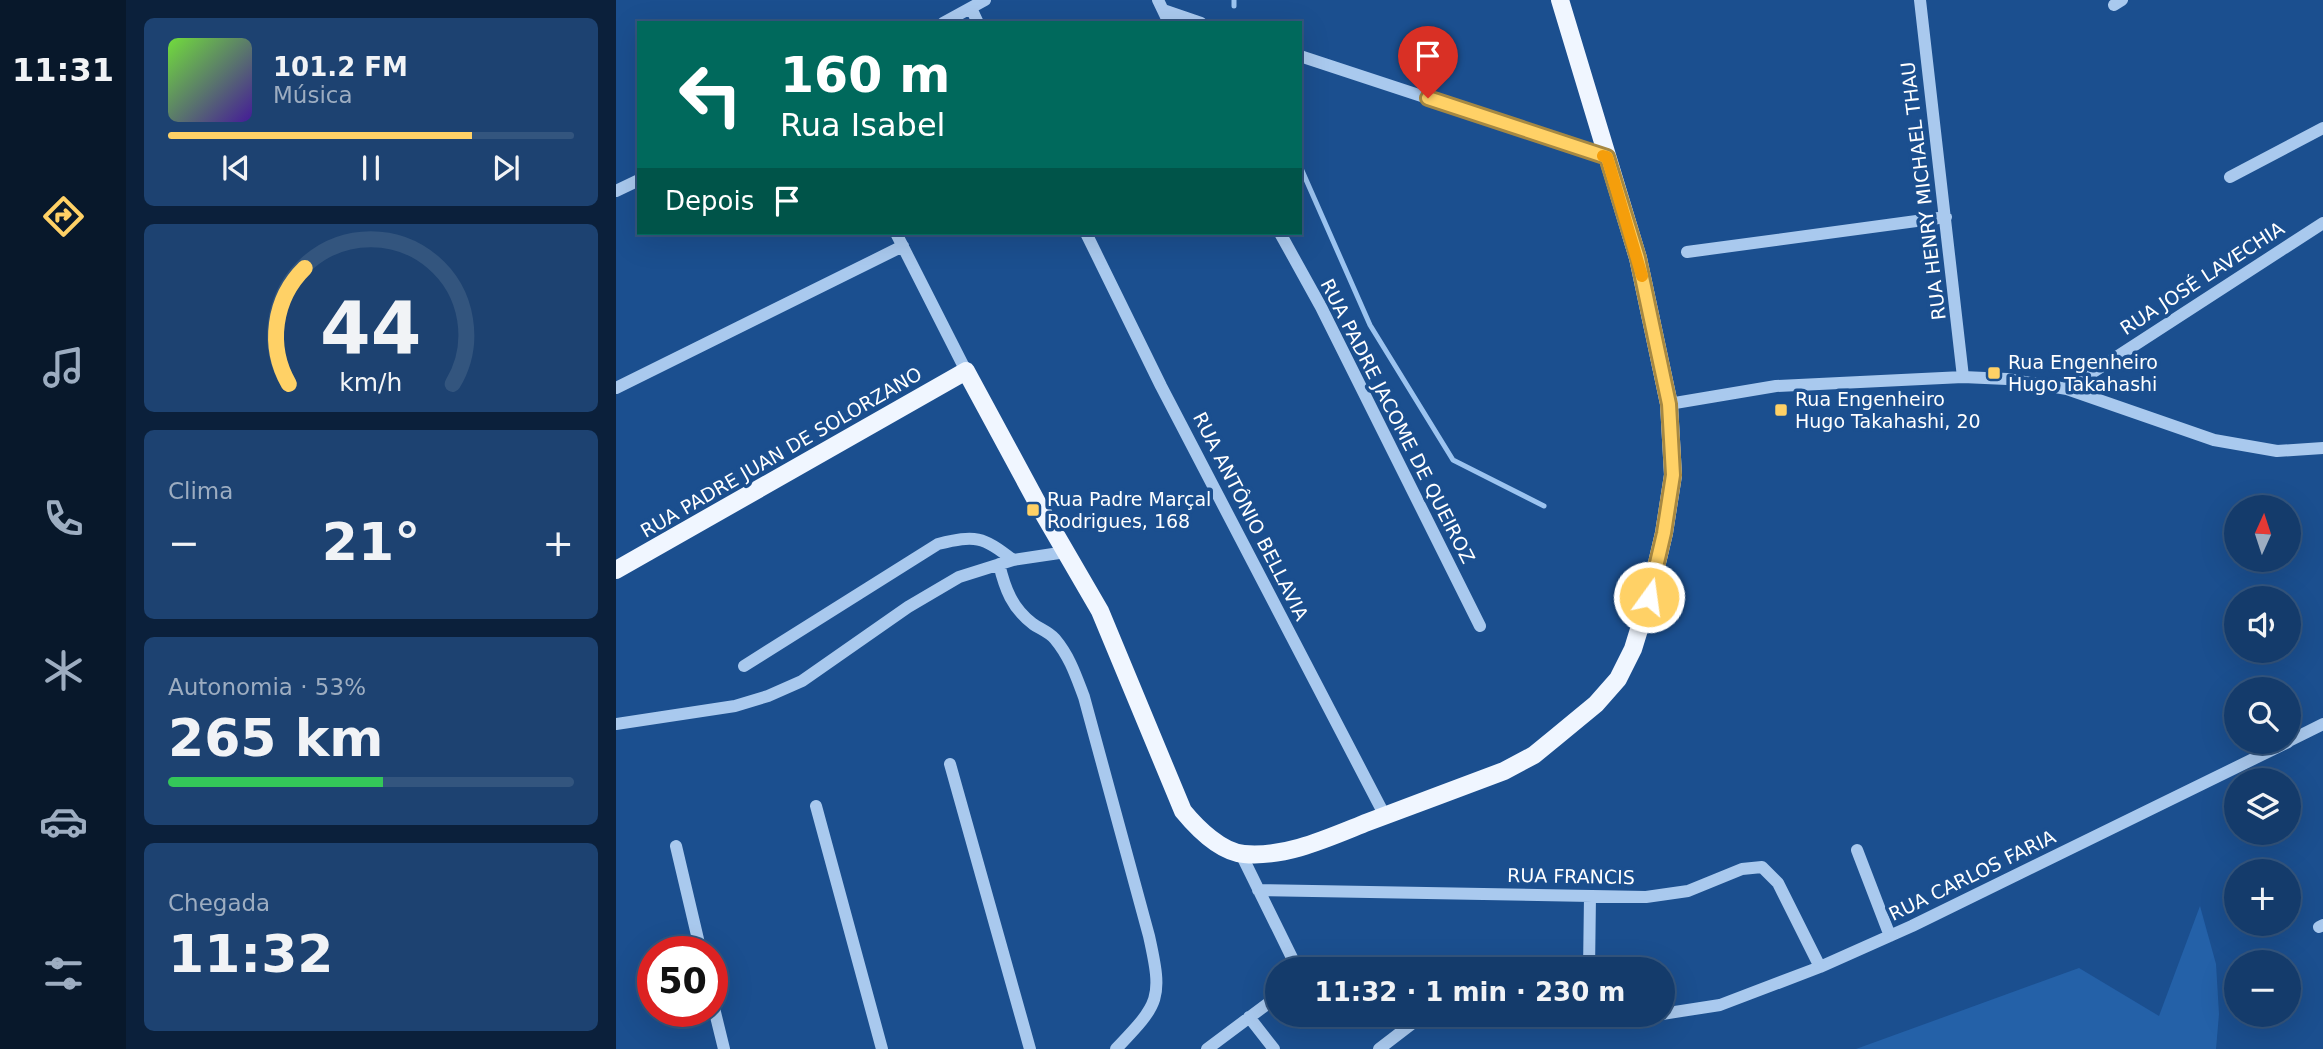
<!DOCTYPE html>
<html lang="pt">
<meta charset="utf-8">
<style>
body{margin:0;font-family:"DejaVu Sans",sans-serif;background:#1d4271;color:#f1f3f6;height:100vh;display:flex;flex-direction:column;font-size:26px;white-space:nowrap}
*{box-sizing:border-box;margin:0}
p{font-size:23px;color:#9dadc1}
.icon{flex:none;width:38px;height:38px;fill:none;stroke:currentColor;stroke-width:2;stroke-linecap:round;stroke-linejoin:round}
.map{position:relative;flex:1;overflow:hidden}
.sheet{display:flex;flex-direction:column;gap:18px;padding:18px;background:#0b203b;width:490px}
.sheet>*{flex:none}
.top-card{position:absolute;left:21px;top:21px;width:665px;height:214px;border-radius:0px;box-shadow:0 7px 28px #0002,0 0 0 2px #33557e;background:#00695c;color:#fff;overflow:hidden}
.needle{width:46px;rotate:3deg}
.buttons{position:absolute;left:1608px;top:495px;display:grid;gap:14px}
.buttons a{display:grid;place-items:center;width:77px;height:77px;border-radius:50%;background:#143b6b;box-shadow:0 7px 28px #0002,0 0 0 2px #33557e;font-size:35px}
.speed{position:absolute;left:21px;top:936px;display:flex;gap:14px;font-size:35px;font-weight:700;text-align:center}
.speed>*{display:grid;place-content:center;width:91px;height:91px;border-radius:50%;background:#143b6b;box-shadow:0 7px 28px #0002,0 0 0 2px #33557e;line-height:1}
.speed .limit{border:10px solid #d22;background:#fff;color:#111}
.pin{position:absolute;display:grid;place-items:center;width:60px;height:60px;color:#fff;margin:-72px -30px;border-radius:50% 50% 50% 0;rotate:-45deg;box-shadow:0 0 7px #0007}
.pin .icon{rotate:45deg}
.me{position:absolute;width:77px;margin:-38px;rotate:14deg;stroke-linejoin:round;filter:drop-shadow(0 0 5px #0008)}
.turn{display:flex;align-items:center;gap:24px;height:147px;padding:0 28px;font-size:32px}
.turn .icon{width:91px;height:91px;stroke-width:2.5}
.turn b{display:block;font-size:49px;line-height:60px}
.then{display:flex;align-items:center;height:66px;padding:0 28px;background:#0003;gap:14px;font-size:26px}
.big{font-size:52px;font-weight:600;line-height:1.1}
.sheet .widget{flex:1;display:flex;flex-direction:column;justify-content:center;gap:10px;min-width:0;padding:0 24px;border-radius:10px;background:#1d4271}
.sheet .dial{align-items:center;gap:0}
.dial svg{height:182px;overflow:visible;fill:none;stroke:#33557e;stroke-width:7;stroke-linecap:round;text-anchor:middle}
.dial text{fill:#f1f3f6;stroke:none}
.song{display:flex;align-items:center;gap:21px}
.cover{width:84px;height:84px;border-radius:10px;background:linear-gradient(135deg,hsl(100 70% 55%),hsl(260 70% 35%))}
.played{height:7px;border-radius:4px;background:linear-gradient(90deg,#ffd166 75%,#33557e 75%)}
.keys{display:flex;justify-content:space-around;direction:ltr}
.heat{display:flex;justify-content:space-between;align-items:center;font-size:38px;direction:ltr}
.charge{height:10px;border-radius:5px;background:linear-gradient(90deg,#34c759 53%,#33557e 0)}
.trip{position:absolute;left:649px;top:957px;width:410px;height:70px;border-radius:35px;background:#143b6b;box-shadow:0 7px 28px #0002,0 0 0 2px #33557e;font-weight:600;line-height:70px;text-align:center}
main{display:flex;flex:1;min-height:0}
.dock{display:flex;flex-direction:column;width:126px;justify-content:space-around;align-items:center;background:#08182b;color:#9dadc1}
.dock .icon{width:49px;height:49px}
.dock .current{color:#ffd166}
.dock b{font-size:32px;color:#f1f3f6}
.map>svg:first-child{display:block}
.green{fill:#2461a8}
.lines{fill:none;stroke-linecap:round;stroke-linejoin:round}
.stream{stroke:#9cc4f0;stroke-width:5}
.minor{stroke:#a9c9ee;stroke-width:12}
.major{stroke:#f0f6ff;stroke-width:18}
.route-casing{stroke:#a68842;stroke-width:18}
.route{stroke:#ffd166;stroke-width:12}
.slow{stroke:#f59e0b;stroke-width:12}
.poi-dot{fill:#ffd166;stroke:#1b4f8f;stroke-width:2.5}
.labels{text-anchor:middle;stroke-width:7;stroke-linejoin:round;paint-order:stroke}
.street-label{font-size:19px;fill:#fff;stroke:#1b4f8f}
.poi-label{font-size:19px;fill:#fff;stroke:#1b4f8f;text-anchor:start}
</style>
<main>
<nav class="dock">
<b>11:31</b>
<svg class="icon current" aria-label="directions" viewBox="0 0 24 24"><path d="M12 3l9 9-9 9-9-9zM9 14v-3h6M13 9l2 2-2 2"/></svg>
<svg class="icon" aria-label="music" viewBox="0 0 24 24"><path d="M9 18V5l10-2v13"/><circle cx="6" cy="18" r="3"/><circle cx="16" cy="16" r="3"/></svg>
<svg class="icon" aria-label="phone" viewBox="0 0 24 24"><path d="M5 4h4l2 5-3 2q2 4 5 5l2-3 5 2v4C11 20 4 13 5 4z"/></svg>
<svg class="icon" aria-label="climate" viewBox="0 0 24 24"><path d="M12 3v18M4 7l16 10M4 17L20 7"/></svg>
<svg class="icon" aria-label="car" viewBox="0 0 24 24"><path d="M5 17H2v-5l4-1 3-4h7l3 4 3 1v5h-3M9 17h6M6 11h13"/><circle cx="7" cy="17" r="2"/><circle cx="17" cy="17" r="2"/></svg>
<svg class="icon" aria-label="filters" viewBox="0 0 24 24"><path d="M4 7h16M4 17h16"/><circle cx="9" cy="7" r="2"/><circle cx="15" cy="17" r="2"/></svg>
</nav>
<section class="sheet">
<div class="widget">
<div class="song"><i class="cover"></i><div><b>101.2 FM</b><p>Música</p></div></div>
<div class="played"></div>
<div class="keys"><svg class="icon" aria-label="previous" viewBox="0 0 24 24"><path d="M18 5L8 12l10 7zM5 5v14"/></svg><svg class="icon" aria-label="pause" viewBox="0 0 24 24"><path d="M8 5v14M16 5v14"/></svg><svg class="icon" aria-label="next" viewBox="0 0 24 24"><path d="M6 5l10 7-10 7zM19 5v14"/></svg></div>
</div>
<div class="widget dial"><svg viewBox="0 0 100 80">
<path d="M14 69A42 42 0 1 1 86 69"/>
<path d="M14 69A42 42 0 0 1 21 18" stroke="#ffd166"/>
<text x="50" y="56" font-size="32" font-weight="700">44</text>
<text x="50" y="72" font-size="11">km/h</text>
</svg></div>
<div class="widget"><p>Clima</p>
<div class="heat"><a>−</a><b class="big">21°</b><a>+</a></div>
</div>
<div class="widget"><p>Autonomia · 53%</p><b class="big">265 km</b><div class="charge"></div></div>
<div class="widget"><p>Chegada</p><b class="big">11:32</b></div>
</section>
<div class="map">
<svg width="1707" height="1049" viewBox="0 0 1707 1049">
<rect width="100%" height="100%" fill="#1b4f8f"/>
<path class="green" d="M1584 906 1600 964 1603 1014 1600 1049H1240L1463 968 1543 1016Z"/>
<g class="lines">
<path class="stream" d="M618 0V6
M684 166 754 325 837 460 928 506"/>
<path class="minor" d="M542 0 553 23
M1304 0 1347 377
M1498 5 1506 0
M355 8 362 23
M547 10 585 23
M327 23 369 0
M684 56 991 157
M1614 177 1707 128
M0 191 23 180
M280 233 350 371
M470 233 545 386 769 816
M664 233 705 307 864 626
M1071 252 1330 217
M0 388 287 246
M1451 389 1707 223
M1053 404 1160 386 1347 377 1391 379 1451 389 1598 440 1661 451 1707 448
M383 564C389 589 396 608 417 624 424 629 433 632 439 639 454 657 460 676 468 697L533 936C547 999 544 1003 500 1049
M128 666 322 544C360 535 366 536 397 560
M0 724 119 706 152 696 186 681 292 607 343 577 397 560 450 552
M1673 741 1707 724
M334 764 414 1049
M200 806 266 1049
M60 846 85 952
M1241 850 1274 936
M625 854 682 970
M642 890 1030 897 1072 891 1126 869 1146 867 1162 883 1204 967
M1703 927 1707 925
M973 970 974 896
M96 1000 108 1049
M1046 1014 1104 1005 1204 967 1296 926 1672 742
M796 1015H1038
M633 1017 658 1049
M591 1049 662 996
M763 1049 806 1016"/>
<path class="major" d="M0 570 350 371 423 506 484 611 567 811C581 828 605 852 628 854 670 858 714 837 752 822 797 805 843 788 888 771L918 755 940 737 980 704 1002 679 1017 649 1033 597 1048 533 1057 475 1053 404 1022 258 944 0"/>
</g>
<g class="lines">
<g class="route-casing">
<path id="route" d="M812 98 991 157 1022 258 1053 404 1057 475 1048 533 1033 597"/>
</g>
<use href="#route" class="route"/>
<path class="slow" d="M987 156 991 157 1026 276"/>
</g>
<g class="poi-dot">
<rect x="1371" y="366" width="14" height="14" rx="3.5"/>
<rect x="1158" y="403" width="14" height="14" rx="3.5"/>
<rect x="410" y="503" width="14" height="14" rx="3.5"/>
</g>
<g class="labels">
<g class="street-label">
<text transform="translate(1307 191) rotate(-97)" y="7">RUA HENRY MICHAEL THAU</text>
<text transform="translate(1586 278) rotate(-33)" y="7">RUA JOSÉ LAVECHIA</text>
<text transform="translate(782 421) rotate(63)" y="7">RUA PADRE JACOME DE QUEIROZ</text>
<text transform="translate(165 452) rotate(-30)" y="7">RUA PADRE JUAN DE SOLORZANO</text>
<text transform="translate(635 516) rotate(63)" y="7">RUA ANTÔNIO BELLAVIA</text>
<text transform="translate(1356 875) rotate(-26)" y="7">RUA CARLOS FARIA</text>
<text transform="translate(955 876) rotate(1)" y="7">RUA FRANCIS</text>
</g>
<g class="poi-label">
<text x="1392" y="369">Rua Engenheiro<tspan x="1392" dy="22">Hugo Takahashi</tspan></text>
<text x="1179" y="406">Rua Engenheiro<tspan x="1179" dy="22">Hugo Takahashi, 20</tspan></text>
<text x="431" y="506">Rua Padre Marçal<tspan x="431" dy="22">Rodrigues, 168</tspan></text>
</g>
</g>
</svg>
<div class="buttons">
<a><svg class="needle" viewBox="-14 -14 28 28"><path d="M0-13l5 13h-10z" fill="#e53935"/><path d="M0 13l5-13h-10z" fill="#9dadc1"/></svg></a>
<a><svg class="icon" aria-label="sound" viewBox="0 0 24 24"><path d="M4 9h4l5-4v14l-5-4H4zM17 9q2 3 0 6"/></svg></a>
<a><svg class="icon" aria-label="search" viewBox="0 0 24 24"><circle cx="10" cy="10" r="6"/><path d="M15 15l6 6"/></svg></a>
<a><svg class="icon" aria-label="layers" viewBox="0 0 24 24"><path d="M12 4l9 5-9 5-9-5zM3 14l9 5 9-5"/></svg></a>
<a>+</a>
<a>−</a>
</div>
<div class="speed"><div class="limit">50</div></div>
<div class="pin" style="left:812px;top:98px;background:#d93025"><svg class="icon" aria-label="arrive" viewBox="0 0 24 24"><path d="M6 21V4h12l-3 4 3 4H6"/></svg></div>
<svg class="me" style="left:1033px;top:597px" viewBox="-20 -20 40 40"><circle r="17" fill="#ffd166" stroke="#fff" stroke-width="3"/><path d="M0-11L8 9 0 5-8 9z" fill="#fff"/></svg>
<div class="trip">11:32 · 1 min · 230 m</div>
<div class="top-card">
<div class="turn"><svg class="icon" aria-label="left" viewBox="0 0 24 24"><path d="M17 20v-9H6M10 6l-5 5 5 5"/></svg><div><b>160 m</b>Rua Isabel</div></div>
<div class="then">Depois<svg class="icon" aria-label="arrive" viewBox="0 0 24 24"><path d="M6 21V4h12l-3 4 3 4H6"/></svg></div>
</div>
</div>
</main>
